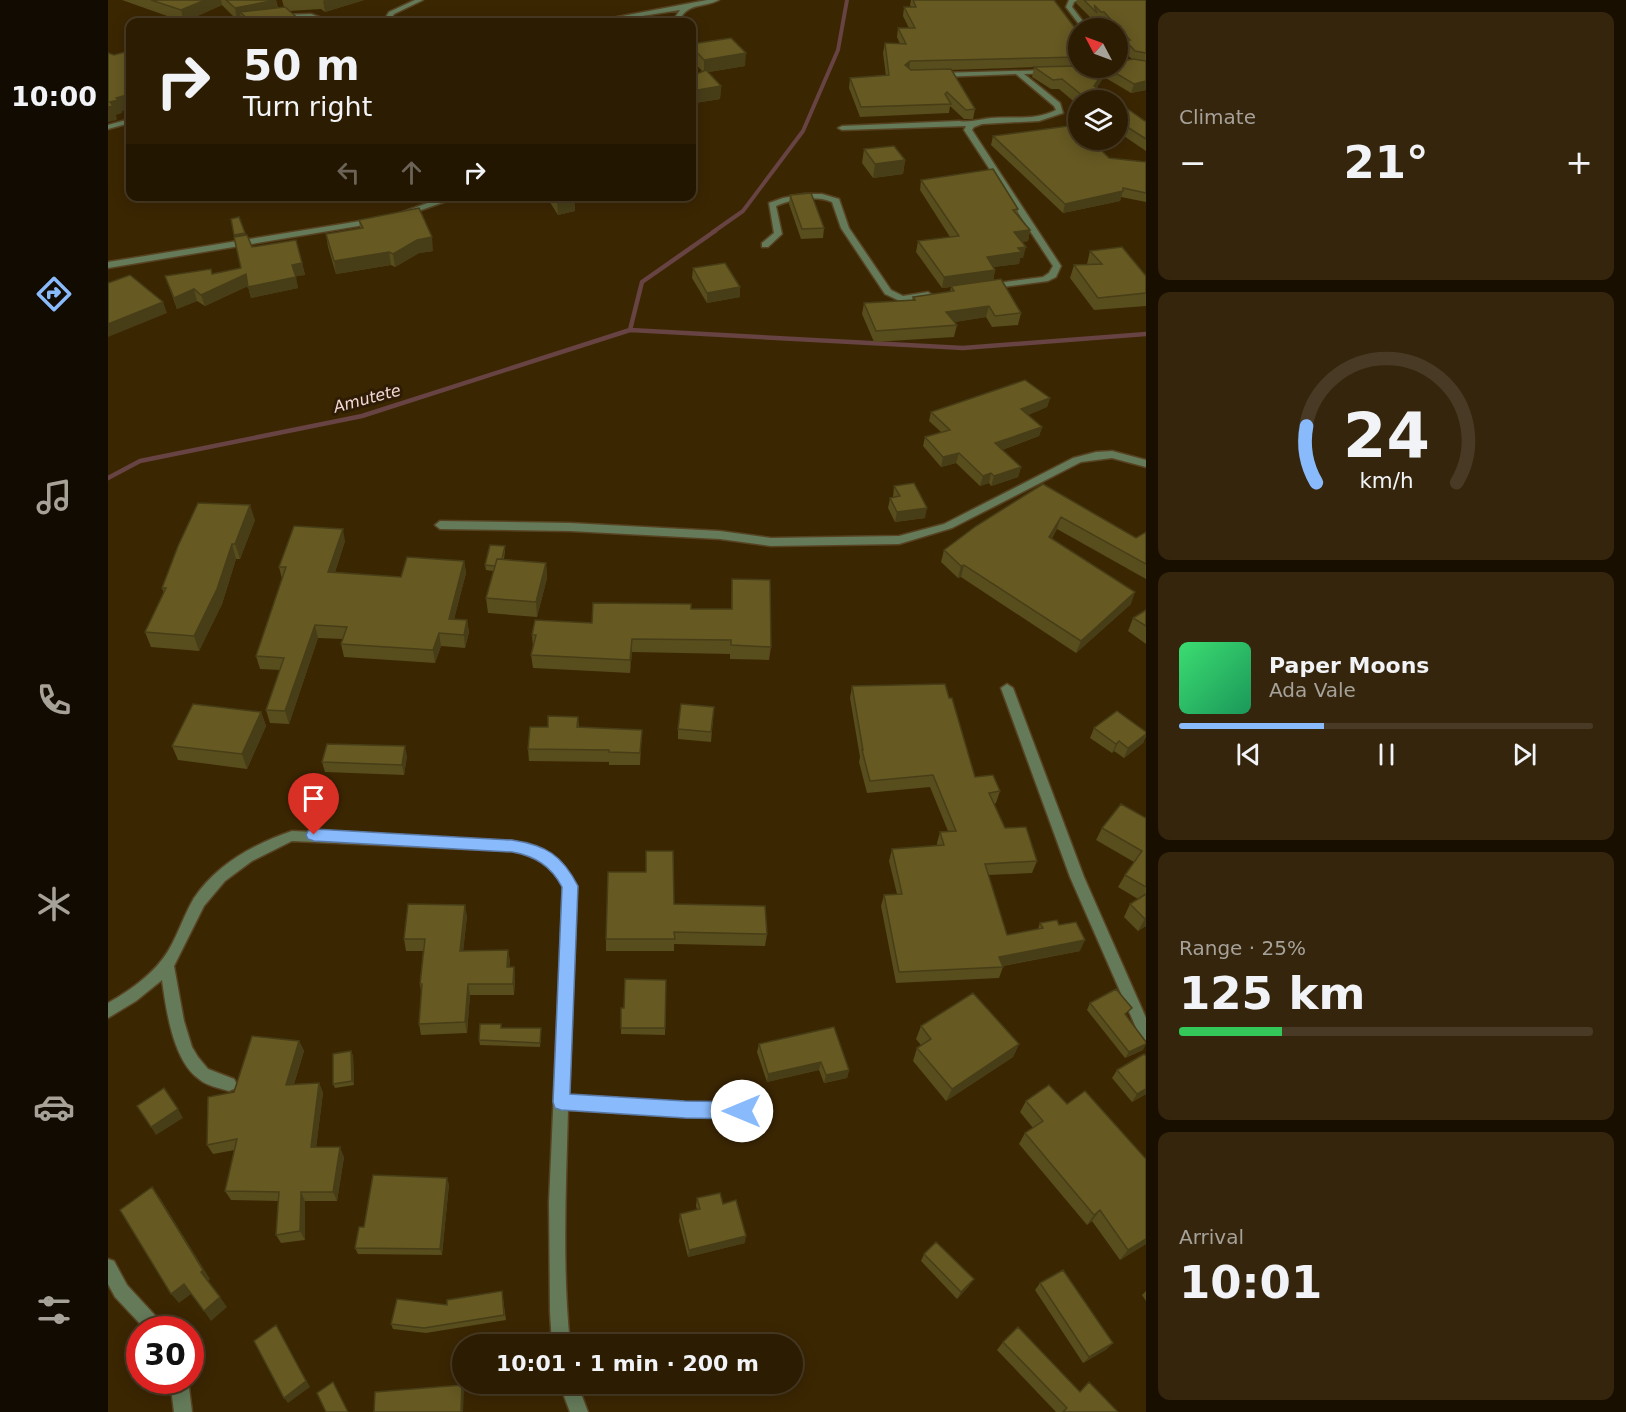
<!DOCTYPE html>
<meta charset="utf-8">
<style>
body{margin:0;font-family:"DejaVu Sans",sans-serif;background:#34250c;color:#f1f3f6;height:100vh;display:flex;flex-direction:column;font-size:22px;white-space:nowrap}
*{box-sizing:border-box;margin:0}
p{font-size:20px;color:#a6a199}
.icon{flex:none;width:33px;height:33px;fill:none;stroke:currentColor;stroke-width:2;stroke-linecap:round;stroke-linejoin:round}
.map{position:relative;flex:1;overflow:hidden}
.panel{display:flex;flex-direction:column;gap:12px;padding:12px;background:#180f01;width:480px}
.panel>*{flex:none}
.banner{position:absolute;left:18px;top:18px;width:570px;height:183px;border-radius:12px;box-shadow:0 3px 15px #0003,0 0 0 2px #483a24;background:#2c1c02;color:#f1f3f6;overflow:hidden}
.needle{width:39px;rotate:311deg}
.controls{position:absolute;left:960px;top:18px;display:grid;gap:12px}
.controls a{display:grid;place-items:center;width:60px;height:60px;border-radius:50%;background:#2c1c02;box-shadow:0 3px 15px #0003,0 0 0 2px #483a24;font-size:30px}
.speed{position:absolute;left:18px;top:1316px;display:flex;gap:12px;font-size:30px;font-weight:700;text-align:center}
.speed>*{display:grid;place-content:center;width:78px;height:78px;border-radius:50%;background:#2c1c02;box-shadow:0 3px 15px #0003,0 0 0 2px #483a24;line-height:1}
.speed .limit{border:9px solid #d22;background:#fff;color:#111}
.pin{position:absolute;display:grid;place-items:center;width:51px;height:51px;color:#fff;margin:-62px -26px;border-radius:50% 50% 50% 0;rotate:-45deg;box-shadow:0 0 6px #0007}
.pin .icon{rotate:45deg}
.me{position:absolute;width:66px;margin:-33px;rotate:270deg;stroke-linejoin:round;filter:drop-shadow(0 0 4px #0008)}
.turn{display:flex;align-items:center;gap:21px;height:126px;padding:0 18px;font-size:27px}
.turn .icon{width:78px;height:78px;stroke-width:2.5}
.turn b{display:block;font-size:42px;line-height:51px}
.lanes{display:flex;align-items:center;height:57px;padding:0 18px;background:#0003;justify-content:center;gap:30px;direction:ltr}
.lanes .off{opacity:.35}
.big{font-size:45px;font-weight:700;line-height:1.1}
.panel .card{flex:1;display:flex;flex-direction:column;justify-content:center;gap:9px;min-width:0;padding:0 21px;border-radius:12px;background:#34250c}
.panel .dial{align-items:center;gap:0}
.dial svg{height:156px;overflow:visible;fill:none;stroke:#483a24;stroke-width:7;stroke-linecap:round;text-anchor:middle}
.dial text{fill:#f1f3f6;stroke:none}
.song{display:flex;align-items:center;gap:18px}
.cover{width:72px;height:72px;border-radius:9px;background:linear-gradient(135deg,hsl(140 70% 55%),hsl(150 70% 35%))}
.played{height:6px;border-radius:3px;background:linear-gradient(90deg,#89bafc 35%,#483a24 35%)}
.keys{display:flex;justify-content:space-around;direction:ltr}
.heat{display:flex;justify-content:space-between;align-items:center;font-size:33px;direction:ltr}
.charge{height:9px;border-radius:4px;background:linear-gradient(90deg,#34c759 25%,#483a24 0)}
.trip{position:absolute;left:344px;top:1334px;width:351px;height:60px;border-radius:30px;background:#2c1c02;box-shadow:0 3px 15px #0003,0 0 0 2px #483a24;font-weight:700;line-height:60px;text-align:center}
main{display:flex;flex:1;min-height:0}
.tab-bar{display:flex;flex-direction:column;width:108px;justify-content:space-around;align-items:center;background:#120b01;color:#a6a199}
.tab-bar .icon{width:42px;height:42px}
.tab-bar .active{color:#89bafc}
.tab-bar b{font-size:27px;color:#f1f3f6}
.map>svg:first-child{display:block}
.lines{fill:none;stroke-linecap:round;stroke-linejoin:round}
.stream-far1{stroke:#674343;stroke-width:4}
.stream{stroke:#674343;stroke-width:4.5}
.street-casing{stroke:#574322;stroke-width:3}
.street{fill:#647a59;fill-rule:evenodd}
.wall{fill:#584d1d}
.shaded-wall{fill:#473e18}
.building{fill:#665922;stroke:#473e18;stroke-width:1.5}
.route{fill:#89bafc;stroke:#5979a4;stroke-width:1.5}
.labels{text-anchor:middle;stroke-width:6;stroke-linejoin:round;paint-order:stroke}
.water-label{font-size:16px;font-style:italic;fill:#f5d9da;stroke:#2e1d04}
</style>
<main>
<nav class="tab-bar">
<b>10:00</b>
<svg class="icon active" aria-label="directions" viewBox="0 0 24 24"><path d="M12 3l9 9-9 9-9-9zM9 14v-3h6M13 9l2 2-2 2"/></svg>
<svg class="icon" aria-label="music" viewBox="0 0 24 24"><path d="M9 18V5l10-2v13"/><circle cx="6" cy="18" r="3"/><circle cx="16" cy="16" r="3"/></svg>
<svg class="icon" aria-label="phone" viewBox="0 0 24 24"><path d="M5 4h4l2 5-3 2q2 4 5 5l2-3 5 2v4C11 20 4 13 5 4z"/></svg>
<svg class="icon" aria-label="climate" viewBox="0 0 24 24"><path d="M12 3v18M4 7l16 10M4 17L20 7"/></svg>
<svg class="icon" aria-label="car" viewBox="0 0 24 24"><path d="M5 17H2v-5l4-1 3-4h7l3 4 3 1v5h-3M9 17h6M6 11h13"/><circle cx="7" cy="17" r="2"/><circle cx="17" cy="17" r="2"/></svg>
<svg class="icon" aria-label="filters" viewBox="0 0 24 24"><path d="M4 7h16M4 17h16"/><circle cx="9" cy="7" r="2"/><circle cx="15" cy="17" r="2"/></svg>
</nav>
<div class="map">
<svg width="1038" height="1412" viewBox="0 0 1038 1412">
<rect width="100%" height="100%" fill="#3b2602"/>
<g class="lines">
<path class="stream-far1" d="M605 232 635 211 695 131 730 50 739 0"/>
<path class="stream" d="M522 330 534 282 607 231
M0 478 32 461 254 416 522 330 855 348 1038 334"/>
<g class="street-casing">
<path id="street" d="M307 0H315L286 14 281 22H275L281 12Z
M599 0H611C593 9 581 1 570 22H564L572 10 496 22H483Z
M961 0H970L966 2 964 7 980 28H974L958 7Z
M203 14 224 22H216L202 18 171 19 168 17 171 15Z
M942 70V72L940 73 916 74 952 103 955 113 931 121 874 124 866 127 864 130 953 266 948 277 940 281 879 289V285L882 284 935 277 941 273 945 266 856 130 858 126 734 130 730 128 734 126 851 121C863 123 872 119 883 118 906 116 927 121 948 110L946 106 908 74 832 77 829 75 832 73Z
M22 119V123L0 129V125Z
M696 194H714L731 199 741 228 783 290 795 296 820 292 824 295 823 297 794 302 777 294 733 228 724 202C707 195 685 199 668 206L674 234 660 247H654V243L666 233 661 203 675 198Z
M339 196H353L299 215 292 213Z
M265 219H268V223L0 268V262Z
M1004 451 1038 460V467L1004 458 973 462 844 528 791 544 663 546 612 539 462 531 332 529 327 525 332 521 462 523 612 531 663 538 791 536 836 524 965 458 988 452Z
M899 684 905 688 976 877 1038 1018V1041L1033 1039 962 877 893 688Z
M184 831 404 841C436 847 454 857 469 887L461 1095 577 1103H654L659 1105 662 1110 659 1115 654 1117H577L460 1110C458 1188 454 1266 462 1344H444L442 1312 441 1202 455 887C445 865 427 856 404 851L184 841 144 861 117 881 96 906 66 966 76 1021 84 1047 90 1057 100 1069 126 1079 129 1084 126 1089 121 1091C111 1088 99 1086 91 1079 65 1061 58 1009 54 980L28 1001 0 1018V1003C25 989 51 970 64 944 72 929 77 913 86 898 109 864 146 844 184 831Z
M0 1259 6 1261 19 1285 54 1323 56 1329H37L7 1297 0 1284Z
M62 1380H80L84 1412H66Z
M451 1383H469L480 1412H462Z"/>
</g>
<use href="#street" class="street"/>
</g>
<path class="wall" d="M14 0H168L170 8 176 7 174 0H256L217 12 213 9 181 11 194 22H134L133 19 129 20 114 5 76 22Z
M803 0H946L970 32V68H1010L1024 59 1014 50 1016 45 1010 38V28H1001L994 21H991L988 18 987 22 968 3 969 0H1038V90L1023 93 996 77 989 87 1007 100H970V105L951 89H943L924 77 926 67H930L843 70 867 109 865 119H856L842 106 841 113 752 117 741 88 742 78 778 76 775 53 777 43 792 44 789 37 790 28H801L795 16 796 7H803L802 5Z
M584 44 637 66 600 72 613 86 612 99 587 103V110L584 111 594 71 584 60Z
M1010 102 1038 122V151L1010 132Z
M885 136 1001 158 1038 162V202L1013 197 1012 201 955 213 883 145Z
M756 149 797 160 795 174 765 178 754 163Z
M813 180 910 209 909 215 922 230 920 241 914 242 915 258H912L911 264 885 267 887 270 885 281 913 313 910 325 884 327 878 317 846 322 849 325 846 337 766 342 754 314 756 303 804 300 805 297 842 292 843 287 834 288 808 252 810 241 842 237 812 190Z
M682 195 716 228 715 238 693 239 681 204Z
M438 196H466L467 211 450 215Z
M123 219 137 233 144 247 194 263 197 275 187 276 190 288 143 298 140 286 97 306 89 301 69 309 57 276 104 274 133 268Z
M251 220 325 251 311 253 287 267 283 265 228 274 220 247 218 234 252 228Z
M982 251 1038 276V306L986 310 962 278 966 265H980L979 264Z
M585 268 632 297 599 303 584 278Z
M942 398 939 407 920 415 934 427 931 436 894 450 913 467 910 477 883 486 881 483 872 486 848 463 833 467 815 446 817 437 833 432 821 421 823 412Z
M935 484 1028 538 1038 532V579L949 529 944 538 1023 604 968 653 853 577 850 578 833 562 836 550Z
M786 486 817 518 787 522 780 508 782 498 785 497Z
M147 520 132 559H128L114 604 91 651 43 647 37 632 56 593 54 588Z
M237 541 227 572 293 577 356 561 358 573 346 619 359 620 361 632 357 648 333 646 327 663 236 657 233 644 235 639 210 638 181 724 162 723 158 710 172 670 152 669 148 656 174 579 171 567Z
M397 546V551L396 559 438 563 439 578 429 617 380 613 378 598 385 571 378 570 377 565Z
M624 579 663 647 661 660 622 659V654L524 652 522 673 425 668 423 655 425 648 424 635 484 623 583 609H623Z
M1038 610V644L1020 631 1025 618Z
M744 686 841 698 867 777 892 791 888 803 886 804 897 828 929 861 924 873 880 875 899 935 930 929 932 923 951 925 972 951 895 966V967L891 978 788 983 773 906 776 895 789 894 781 861 784 849 829 846V843L832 832 840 831 822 787 759 793 751 762 752 757 742 698Z
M606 707 603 742 570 739V729Z
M153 712 158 726 139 769 70 760 64 746Z
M470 717 471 727 534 730 532 765H501V762L421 761 420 749 440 727Z
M986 728 1038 732V736L1035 743 1016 758 1006 751 1004 753 982 738Z
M299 756 296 775 217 772 214 762Z
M1038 818V926L1030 931 1016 917 1022 904 1030 899 1010 887 1017 875 1026 862 988 840 994 828Z
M566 904 659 934 657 946 566 944V951H498V939Z
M359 916 355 951 400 950 402 962 401 967H406L407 978 406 995H362L359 1033 313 1035 311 1024 313 992 312 984 315 951H298L296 939Z
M558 980 557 1035 513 1034V1028L516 1008Z
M982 1003 1020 1015 1018 1016 1035 1050 1017 1058 979 1010Z
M393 1024 394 1028 433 1032 432 1047 372 1045 371 1040Z
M813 1026 911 1044 905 1057 838 1101 805 1061 809 1048 813 1045 808 1039Z
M191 1041 196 1051 186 1084 211 1083 215 1093 208 1147 236 1157 229 1201H197V1240L173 1243 168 1235 170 1201 123 1200 117 1191 127 1150 105 1154 99 1145 126 1092Z
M651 1044 741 1070 739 1078 716 1083 711 1070 659 1082 649 1052Z
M245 1055 246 1085 227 1088 225 1084Z
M1038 1056V1094L1024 1102 1004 1078 1009 1070Z
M918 1101 1038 1244 1012 1260 984 1221 979 1225 911 1144 917 1133 925 1128 912 1112Z
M341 1184 334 1255 250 1254 247 1248 256 1227Z
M589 1198 615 1204 637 1243 580 1257 571 1221 572 1214 589 1209 588 1206Z
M816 1254 861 1286 849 1299 813 1261Z
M932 1283 999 1349 975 1363 927 1290Z
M394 1291 398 1320 318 1333 285 1329 283 1324 339 1305Z
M1038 1291V1301L1034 1295Z
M895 1342 972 1392 981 1382 1010 1412H948L889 1350Z"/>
<path class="shaded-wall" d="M97 0H113L114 5 76 22 73 10Z
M168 0 170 12H132L133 19 129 20 127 8Z
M217 0H256L217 12 215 1Z
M638 53 637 66 596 73V60Z
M802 61 801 71 797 65Z
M998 68 996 77 984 95 986 86Z
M1038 81V90L1023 93 1026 84Z
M613 86 612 99 587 103V110L584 111V91Z
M22 94V109L14 111V113L8 115 9 120 0 122V107L2 102 8 98Z
M797 160 795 174 765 178 767 164Z
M1015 191 1012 201 955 213 957 204Z
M478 196H498L499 197 478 201Z
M466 197 467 211 450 215 449 200Z
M922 230 920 241 903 244 906 232Z
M137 233 139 238 127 239 126 235Z
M324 237 325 251 311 253 287 267 285 254 309 240Z
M918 247 915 258H912L911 264 877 268 879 257 910 248Z
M281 252 283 265 228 274 226 261Z
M194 263 197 275 186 276 184 265Z
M887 270 885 281 834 288 836 277Z
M138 274 140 286 97 306 93 295Z
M188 277 190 288 143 298 140 287Z
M632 287V297L599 303V293Z
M86 289 89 301 69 309 66 298Z
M55 302 59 313 0 337V324Z
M881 306 878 317 836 324 838 312Z
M942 398 939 407 910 419 913 409Z
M934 427 931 436 885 453 887 443Z
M851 453 848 463 833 467 835 457Z
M913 467 910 477 883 486 886 476Z
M883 473 881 483 872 486 875 476Z
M142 505 147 520 132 559 127 544Z
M819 508 817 518 787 522 789 512Z
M953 517 949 529 937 548 941 537Z
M235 529 237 541 223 585 220 572Z
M124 544 128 559 114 604 91 651 86 636Z
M356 561 358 573 343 631 341 619Z
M438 563 439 578 429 617 428 602Z
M856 565 853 577 850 578 853 566Z
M1027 592 1023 604 968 653 973 641Z
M359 620 361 632 357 648 356 635Z
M207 625 210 638 181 724 177 711Z
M331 633 333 646 327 663 325 650Z
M524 639V652L522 673V660Z
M153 712 158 726 139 769 134 754Z
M1038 734 1035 743 1016 758 1020 748Z
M1011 741 1006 751 1004 753 1008 744Z
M297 746 299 756 296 775 294 765Z
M357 905 359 916 354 962 352 951Z
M1038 918V926L1030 931 1037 919Z
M977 940 972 951 887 967 891 957Z
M400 950 402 962 401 978 399 967Z
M406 967 407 978 406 995 405 984Z
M360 984 362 995 359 1033 357 1022Z
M191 1041 196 1051 183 1094 178 1085Z
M911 1044 905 1057 838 1101 844 1089Z
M1038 1044 1035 1050 1017 1058 1021 1052Z
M243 1051 245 1055 246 1085 244 1081Z
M713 1062 711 1070 659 1082 660 1074Z
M741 1070 739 1078 716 1083 718 1075Z
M211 1083 215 1093 207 1157 203 1147Z
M1038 1089V1094L1024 1102 1029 1094Z
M70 1109 75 1118 48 1135 43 1127Z
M232 1147 236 1157 229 1201 225 1192Z
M339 1178 341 1184 334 1255 332 1249Z
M44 1187 52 1198 102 1279 100 1281 93 1272Z
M193 1192 197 1201V1240L192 1231Z
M992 1210 984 1221 979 1225 986 1215Z
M638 1236 637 1243 580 1257 581 1250Z
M1038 1239V1244L1012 1260 1020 1250Z
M866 1279 861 1286 849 1299 853 1292Z
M76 1284 83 1294 71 1303 63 1294Z
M112 1297 119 1307 103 1321 96 1311Z
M168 1325 202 1387 180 1403 176 1398Z
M1005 1343 999 1349 975 1363 981 1357Z
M354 1385 356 1390 355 1412H353Z"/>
<path class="building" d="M43 0H97L73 10Z
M118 0H168L127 8Z
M805 0H946L970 32V57L802 61 797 65 803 70 843 69 867 109 858 110 839 92 837 94 843 104 753 107 742 78 781 75 777 43 798 44 790 28H807L796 7H808Z
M976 0H1038V53L1027 51 1017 40H1022L996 12H993L986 5 989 13Z
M177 7 194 22H143L132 12Z
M623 38 638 53 596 60 584 47V44Z
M17 52 22 55V94L8 98 10 100 2 102 5 106 0 107V53L6 55Z
M1025 59 1038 61V81L1026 84 999 68H1010V62Z
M970 66V68H998L986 86 1007 100H980L954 79 945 80 926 67Z
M598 70 613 86 584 91V76Z
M1010 102 1038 122V139L1010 121Z
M968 125 970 127V140H983L1001 158 1038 162V193L1015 188V191L957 204 885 136Z
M786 146 797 160 767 164 756 149Z
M885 169 910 209 905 210 922 230 906 232 918 247 910 248 914 252 879 257 887 270 836 277 810 241 851 236 813 180Z
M703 193 716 228 694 229 682 195Z
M447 196H466V197L449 200Z
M311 208 324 237 309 240 285 254 281 252 226 261 218 234 255 228 251 220Z
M131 217 137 233 126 235 123 219Z
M139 235 144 247 188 240 194 263 184 265 188 277 140 287 138 274 93 295 86 289 66 298 57 276 103 269 104 274 133 268 126 237Z
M1014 247 1038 276V293L990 298 966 265 994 264 982 251Z
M617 263 632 287 599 293 585 268Z
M22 275 55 302 0 324V283Z
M893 279 913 313 887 316 881 306 838 312 849 325 768 331 756 303 807 300 805 297 846 291 843 286Z
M917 380 942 398 913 409 934 427 887 443 913 467 886 476 883 473 875 476 851 453 835 457 817 437 842 430 823 412Z
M806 483 819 508 789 512 782 498 792 496 786 486Z
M935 484 1028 538 1038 532V564L953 517 941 537 1027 592 973 641 856 565 853 566 836 550 868 526Z
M90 503 142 505 127 544H124L109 589 86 636 37 632 58 588H54L70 546Z
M186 526 235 529 220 572 293 577 299 557 356 561 341 619 359 620 356 635 331 633 325 650 233 644 239 627 207 625 177 711 158 710 176 658 148 656 178 567H171Z
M382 545 397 546 394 559H389L387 566 377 565Z
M389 559 438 563 428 602 378 598Z
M624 579 662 580 663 647 623 645V640L524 639 522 660 423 655 428 635H424L427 620 484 623 485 603 583 604V609H624Z
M1038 610V626L1025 618Z
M837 684 841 698H844L867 777 885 775 892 791 881 793 897 828 918 827 929 861 877 864 899 935 935 928 932 923 949 920 951 925 968 922 977 940 891 957 895 967 791 972 776 895 794 894 784 849 836 845 832 832 848 831 825 775 762 781 754 750H755L744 686Z
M85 704 153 712 134 754 64 746Z
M573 704 606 707 603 732 570 729Z
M1009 711 1038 732V734L1020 748 1011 741 1008 744 986 728Z
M440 716 470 717 469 727 534 730 532 753 501 752V750L420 749 422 727H440Z
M219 744 297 746 294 765 214 762Z
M1013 804 1038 818V887L1017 875 1034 851 994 828Z
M538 851H565L566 904 657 906 659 934 566 932 567 939H498L500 872H538Z
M1038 894V918L1037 919 1022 904Z
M300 904 357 905 352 951 400 950 399 967H406L405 984H360L357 1022 311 1024 314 984H312L317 939H296Z
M517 979 558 980 557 1028H513V1008H516Z
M1008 989 1024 1008 1017 1014 1038 1042V1044L1021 1052 982 1003Z
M865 993 911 1044 844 1089 809 1048 823 1039 813 1026Z
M372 1024H393V1028H433L432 1043 371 1040Z
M726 1027 741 1070 718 1075 713 1062 660 1074 651 1044Z
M144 1036 191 1041 178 1085 211 1083 203 1147H232L225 1192H193L192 1231 168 1235 171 1192 117 1191 129 1139 99 1145 100 1097 126 1092Z
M243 1051 244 1081 225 1084V1054Z
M1036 1054 1038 1056V1089L1029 1094 1009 1070Z
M941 1085 959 1104 977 1091 1038 1159V1239L1020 1250 992 1210 986 1215 917 1133 935 1121 918 1101Z
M56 1088 70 1109 43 1127 29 1106Z
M265 1175 339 1178 332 1249 247 1248 251 1227H256Z
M44 1187 95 1270 93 1272 112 1297 96 1311 76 1284 63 1294 12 1210Z
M612 1193 615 1204 628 1200 638 1236 581 1250 572 1214 592 1209 589 1198Z
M828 1242 866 1279 853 1292 816 1254Z
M955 1270 1005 1343 981 1357 932 1283Z
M394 1291 396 1315 316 1328 283 1324 289 1299 339 1305V1300Z
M168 1325 198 1381 176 1398 146 1341Z
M910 1327 972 1392 981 1382 1010 1412H955L959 1408 895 1342Z
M225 1382 240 1412H218L209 1393Z
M354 1385 353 1412H266L267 1392Z"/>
<path class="route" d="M206 829 404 840C438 845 454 855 470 886L462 1094 577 1101 634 1102 640 1105 643 1111 640 1116 634 1119 577 1118 453 1110 447 1108 445 1102 454 887C443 866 427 856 404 852L206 841 200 839 198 835 200 831Z"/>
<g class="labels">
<g class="water-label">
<text transform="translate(259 398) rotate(-15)" y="6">Amutete</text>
</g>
</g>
</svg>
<div class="controls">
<a><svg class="needle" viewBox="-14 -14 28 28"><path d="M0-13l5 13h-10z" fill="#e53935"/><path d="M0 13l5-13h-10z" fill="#a6a199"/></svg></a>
<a><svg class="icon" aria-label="layers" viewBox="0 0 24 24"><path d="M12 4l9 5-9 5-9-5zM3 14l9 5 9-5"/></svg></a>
</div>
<div class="speed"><div class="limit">30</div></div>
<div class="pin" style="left:206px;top:835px;background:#d93025"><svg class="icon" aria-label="arrive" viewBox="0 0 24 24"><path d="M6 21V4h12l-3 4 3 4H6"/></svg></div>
<svg class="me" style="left:634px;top:1111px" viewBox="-20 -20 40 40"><circle r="19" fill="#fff"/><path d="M0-13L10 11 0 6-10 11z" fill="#89bafc"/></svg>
<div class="trip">10:01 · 1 min · 200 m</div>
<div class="banner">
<div class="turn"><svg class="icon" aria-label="right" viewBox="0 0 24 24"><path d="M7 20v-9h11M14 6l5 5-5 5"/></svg><div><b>50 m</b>Turn right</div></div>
<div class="lanes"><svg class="icon off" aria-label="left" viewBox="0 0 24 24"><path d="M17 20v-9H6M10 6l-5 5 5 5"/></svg><svg class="icon off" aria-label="ahead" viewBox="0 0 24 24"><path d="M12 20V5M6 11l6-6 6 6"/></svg><svg class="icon" aria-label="right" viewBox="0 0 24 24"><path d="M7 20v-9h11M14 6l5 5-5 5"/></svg></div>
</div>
</div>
<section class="panel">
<div class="card"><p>Climate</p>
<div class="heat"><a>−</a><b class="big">21°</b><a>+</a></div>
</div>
<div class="card dial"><svg viewBox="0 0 100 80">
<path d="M14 69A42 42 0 1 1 86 69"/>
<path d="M14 69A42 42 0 0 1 9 40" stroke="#89bafc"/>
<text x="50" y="56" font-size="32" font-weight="700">24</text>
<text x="50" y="72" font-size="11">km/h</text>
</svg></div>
<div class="card">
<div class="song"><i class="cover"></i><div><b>Paper Moons</b><p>Ada Vale</p></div></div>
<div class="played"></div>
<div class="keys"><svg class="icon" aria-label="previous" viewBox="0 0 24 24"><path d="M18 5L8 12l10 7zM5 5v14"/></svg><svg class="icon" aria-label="pause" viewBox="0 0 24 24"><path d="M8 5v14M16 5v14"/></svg><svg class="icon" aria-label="next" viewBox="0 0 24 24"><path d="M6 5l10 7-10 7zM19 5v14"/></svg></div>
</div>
<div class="card"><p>Range · 25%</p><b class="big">125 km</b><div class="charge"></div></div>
<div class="card"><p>Arrival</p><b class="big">10:01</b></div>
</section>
</main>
